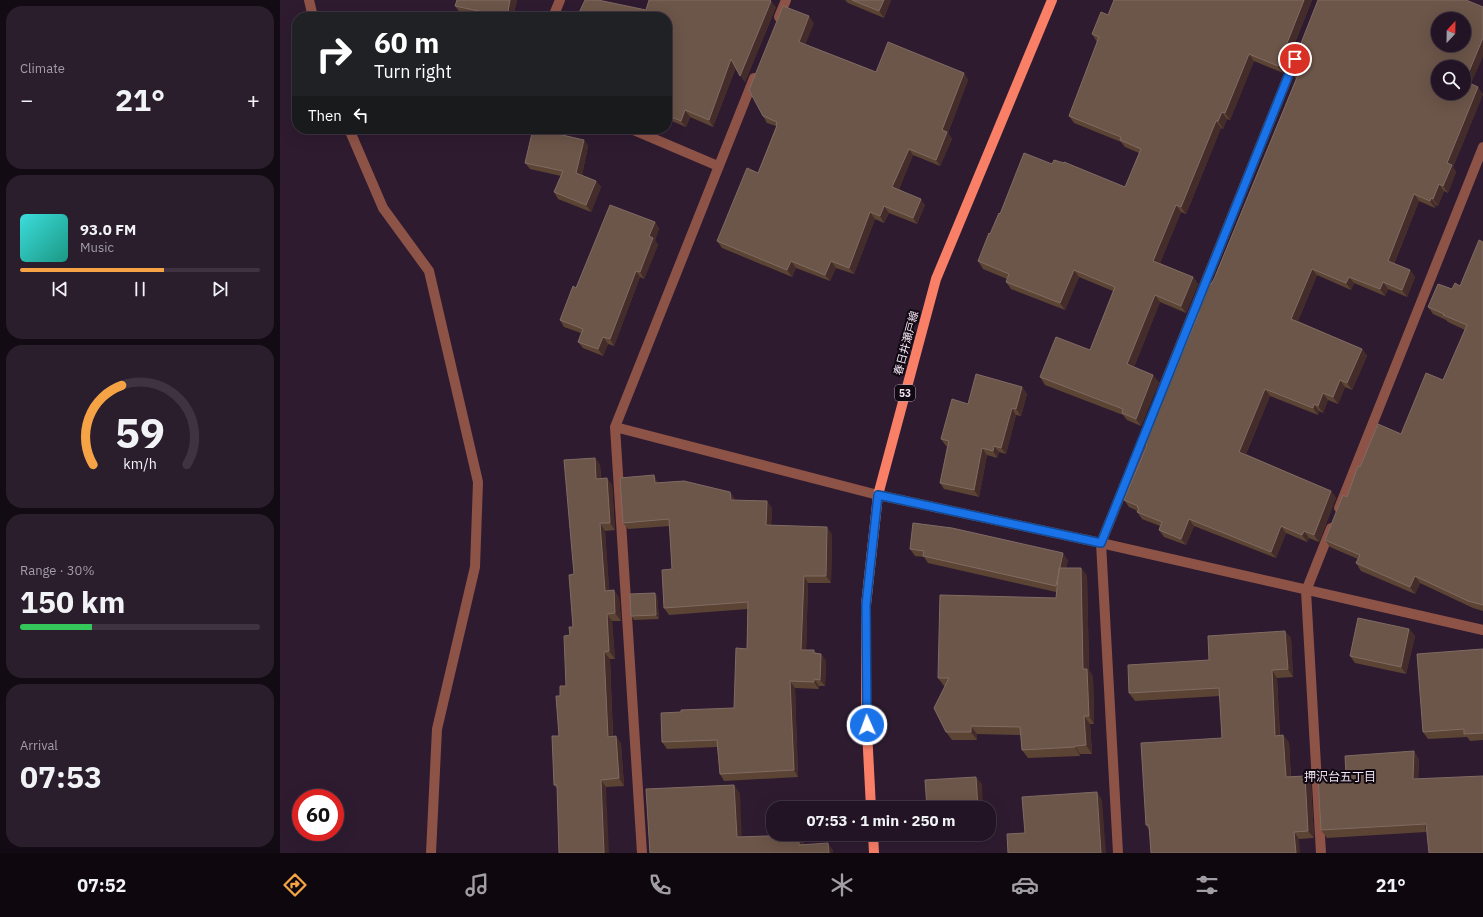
<!DOCTYPE html>
<meta charset="utf-8">
<style>
body{margin:0;font-family:"IBM Plex Sans","Noto Sans JP",sans-serif;background:#2a1d2c;color:#f1f3f6;height:100vh;display:flex;flex-direction:column;font-size:15px;white-space:nowrap}
*{box-sizing:border-box;margin:0}
p{font-size:13px;color:#a29ea6}
.icon{flex:none;width:22px;height:22px;fill:none;stroke:currentColor;stroke-width:2;stroke-linecap:round;stroke-linejoin:round}
.map{position:relative;flex:1;overflow:hidden}
.side{display:flex;flex-direction:column;gap:6px;padding:6px;background:#130b14;width:280px}
.side>*{flex:none}
.hud{position:absolute;left:12px;top:12px;width:380px;height:122px;border-radius:16px;box-shadow:0 4px 16px #0002,0 0 0 1px #3f3341;background:#202124;color:#fff;overflow:hidden}
.needle{width:26px;rotate:22deg}
.fabs{position:absolute;left:1151px;top:12px;display:grid;gap:8px}
.fabs a{display:grid;place-items:center;width:40px;height:40px;border-radius:50%;background:#221424;box-shadow:0 4px 16px #0002,0 0 0 1px #3f3341;font-size:20px}
.speed{position:absolute;left:12px;top:789px;display:flex;gap:8px;font-size:20px;font-weight:700;text-align:center}
.speed>*{display:grid;place-content:center;width:52px;height:52px;border-radius:50%;background:#221424;box-shadow:0 4px 16px #0002,0 0 0 1px #3f3341;line-height:1}
.speed .limit{border:6px solid #d22;background:#fff;color:#111}
.pin{position:absolute;display:grid;place-items:center;width:34px;height:34px;color:#fff;margin:-17px;border:2px solid #fff;border-radius:50%;box-shadow:0 1px 4px #0007}
.me{position:absolute;width:44px;margin:-22px;rotate:358deg;stroke-linejoin:round;filter:drop-shadow(0 0 3px #0008)}
.turn{display:flex;align-items:center;gap:14px;height:84px;padding:0 16px;font-size:18px}
.turn .icon{width:52px;height:52px;stroke-width:2.5}
.turn b{display:block;font-size:28px;line-height:34px}
.then{display:flex;align-items:center;height:38px;padding:0 16px;background:#0003;gap:8px;font-size:15px}
.big{font-size:30px;font-weight:700;line-height:1.1}
.side .card{flex:1;display:flex;flex-direction:column;justify-content:center;gap:6px;min-width:0;padding:0 14px;border-radius:16px;background:#2a1d2c}
.side .dial{align-items:center;gap:0}
.dial svg{height:104px;overflow:visible;fill:none;stroke:#3f3341;stroke-width:7;stroke-linecap:round;text-anchor:middle}
.dial text{fill:#f1f3f6;stroke:none}
.song{display:flex;align-items:center;gap:12px}
.cover{width:48px;height:48px;border-radius:6px;background:linear-gradient(135deg,hsl(180 70% 55%),hsl(170 70% 35%))}
.played{height:4px;border-radius:2px;background:linear-gradient(90deg,#f5a345 60%,#3f3341 60%)}
.keys{display:flex;justify-content:space-around;direction:ltr}
.heat{display:flex;justify-content:space-between;align-items:center;font-size:22px;direction:ltr}
.charge{height:6px;border-radius:3px;background:linear-gradient(90deg,#34c759 30%,#3f3341 0)}
.trip{position:absolute;left:486px;top:801px;width:230px;height:40px;border-radius:16px;background:#221424;box-shadow:0 4px 16px #0002,0 0 0 1px #3f3341;font-weight:700;line-height:40px;text-align:center}
.dock{display:flex;height:64px;justify-content:space-around;align-items:center;background:#0e080e;color:#a29ea6}
.dock .icon{width:28px;height:28px}
.dock .on{color:#f5a345}
.dock b{font-size:18px;color:#f1f3f6}
main{display:flex;flex:1;min-height:0}
.map>svg:first-child{display:block}
.lines{fill:none;stroke-linecap:round;stroke-linejoin:round}
.service{stroke:#8e5347;stroke-width:10}
.minor{stroke:#8e5347;stroke-width:10}
.primary{stroke:#f97f67;stroke-width:10}
.wall{fill:#5c4434}
.shaded-wall{fill:#432c2a}
.building{fill:#6c5549;stroke:#806b63;fill-rule:evenodd}
.route-casing{stroke:#114b97;stroke-width:10}
.route{stroke:#1a73e8;stroke-width:7}
.labels{text-anchor:middle;stroke-width:4;stroke-linejoin:round;paint-order:stroke}
.shield{fill:#110912;stroke:#aca1ae;stroke-width:1}
.shield-label{font-size:10px;font-weight:bold;fill:#efe2f1}
.street-label{font-size:11px;fill:#efe2f1;stroke:#110912}
.neighbourhood-label{font-size:12px;fill:#efe2f1;stroke:#110912}
</style>
<main>
<section class="side">
<div class="card"><p>Climate</p>
<div class="heat"><a>−</a><b class="big">21°</b><a>+</a></div>
</div>
<div class="card">
<div class="song"><i class="cover"></i><div><b>93.0 FM</b><p>Music</p></div></div>
<div class="played"></div>
<div class="keys"><svg class="icon" aria-label="previous" viewBox="0 0 24 24"><path d="M18 5L8 12l10 7zM5 5v14"/></svg><svg class="icon" aria-label="pause" viewBox="0 0 24 24"><path d="M8 5v14M16 5v14"/></svg><svg class="icon" aria-label="next" viewBox="0 0 24 24"><path d="M6 5l10 7-10 7zM19 5v14"/></svg></div>
</div>
<div class="card dial"><svg viewBox="0 0 100 80">
<path d="M14 69A42 42 0 1 1 86 69"/>
<path d="M14 69A42 42 0 0 1 36 8" stroke="#f5a345"/>
<text x="50" y="56" font-size="32" font-weight="700">59</text>
<text x="50" y="72" font-size="11">km/h</text>
</svg></div>
<div class="card"><p>Range · 30%</p><b class="big">150 km</b><div class="charge"></div></div>
<div class="card"><p>Arrival</p><b class="big">07:53</b></div>
</section>
<div class="map">
<svg width="1203" height="853" viewBox="0 0 1203 853">
<rect width="100%" height="100%" fill="#2e1b30"/>
<g class="lines">
<path class="service" d="M29 0 33 17
M69 129 103 208 149 271 198 482 195 567 157 729 151 853"/>
<path class="minor" d="M273 17 280 0
M499 17 506 0
M351 129 438 166
M881 393 1015 59
M335 427 598 495 821 543 1203 630
M1059 508 1203 147
M362 853 335 427 474 78
M838 853 821 543 874 412
M1041 853 1026 591 1051 528"/>
<path class="primary" d="M591 808 586 711V605L598 495 656 279 772 0
M593 834 594 853"/>
</g>
<path class="wall" d="M177 0H237L233 17H196L181 14 175 6Z
M565 0H611L604 18 568 3Z
M834 0H1032L1003 73 974 61 950 120 947 119 943 129 941 128 906 214 901 212 880 263 913 277 918 284 906 313 880 302 854 367 879 382 861 426 847 420 843 415 765 385 760 377 810 350 833 291 799 277 785 310 731 289 726 282 727 279 703 269 698 261 720 214 772 164 845 187 859 153 845 147 841 142 794 123 789 116 817 42 812 34 828 15Z
M496 7 465 82 456 67 433 127 410 117 406 127 387 119V17L366 10Z
M534 23 525 44 596 72 684 73 688 80 668 133 672 139 660 166 633 155 619 189 645 205 637 224 609 213 604 223 595 219 574 274 556 268 550 281 516 268 512 277 442 248 437 241 478 173 496 126 487 123 483 116Z
M1010 71 1191 84 1203 94 1173 167 1176 172 1168 193 1164 191 1158 206 1156 205 1155 208 1139 201 1114 264 1130 270 1135 277 1127 297 1108 289 1105 296 1074 283 1071 290 1037 275 1018 321 1082 349 1087 356 1072 390 1065 387 1058 404 1048 400 1043 413 1039 411 1038 415 990 396 966 454 1051 491 1056 498 1039 542 1029 538 1027 542 1006 533 996 558 914 526 906 545 884 537 879 530 880 526 862 519 857 512 858 511 849 507 844 500 866 447 864 444 871 428 868 424 890 382 918 317 913 311 931 284 934 279 1016 79 1015 78Z
M304 140 308 146 302 175 316 181 321 187 311 212 278 199 274 192 281 176 250 169 245 163Z
M375 222 379 229 375 240 378 245 364 279 360 277 334 346 328 344 323 356 303 348 298 342 301 333 284 327 280 320 296 288Z
M1203 242V611L1193 608 1140 583 1135 594 1081 571 1076 563 1078 559 1050 547 1045 540 1067 497 1080 467 1121 434 1163 380 1185 330 1168 322 1166 320 1153 314 1148 307 1172 289 1180 286Z
M742 387 747 394 741 416 736 415 726 454 719 452 717 458 707 455 699 497 664 489 660 483 667 446H666L661 439 688 404Z
M315 458 320 465 321 478H327L332 485 335 530 325 531 329 590H334L339 598 341 621H332L335 659H330L333 736H336L341 744 344 786 326 787 277 788 274 785 279 736 280 696 286 686 290 635 293 627 294 574Z
M378 482 379 483 450 492 455 499V501L492 508 491 525 552 534 551 583H528L526 650 537 653 541 654 546 661 545 686H539V689L515 688 518 777 444 781 440 774 437 747 387 749 382 742 401 712 454 708 467 649 468 609 389 615 384 608 392 569 390 526 348 529 343 523Z
M630 549 788 560 786 568H801L807 576 809 670 813 677 814 724H810L812 754H800V756L748 758 742 750 741 735 697 734V740H672L666 732 665 686H664L658 678 776 598V592L648 563 644 557 635 556Z
M375 593 377 596 379 619 354 620 351 616Z
M1129 629 1135 636 1126 674 1075 663 1070 656Z
M1011 638 1013 677 997 678 1000 736 1003 735 1009 743 1011 777 1025 776 1031 784 1034 838 1019 839 869 830 866 825 942 738 940 696 855 701 849 693 929 660Z
M1203 649V740L1190 741 1187 737 1148 739 1143 732Z
M1139 759 1138 779 1146 832 1047 838 1041 830 1066 774Z"/>
<path class="shaded-wall" d="M230 0H237L233 17H227Z
M604 0H611L604 18 599 11Z
M1024 0H1032L1003 73 998 66Z
M491 1 496 7 465 82 460 76Z
M529 16 534 23 524 48 519 42Z
M1203 38V57L1189 88 1185 81Z
M969 54 974 61 950 120 945 113Z
M451 59 456 66 433 127 429 120Z
M684 73 688 80 668 133 672 139 660 166 656 160 662 130Z
M1198 87 1203 94 1173 167 1176 172 1168 193 1163 186 1167 163Z
M405 110 410 117 406 127 401 121Z
M942 112 947 119 943 129 938 121Z
M936 121 941 128 906 214 901 207Z
M304 140 308 146 301 180 296 173Z
M629 149 633 155 617 193 612 187Z
M316 181 321 187 311 212 306 205Z
M1159 184 1164 191 1158 206 1153 199Z
M1134 194 1139 201 1112 268 1108 261Z
M1151 198 1156 205 1155 208 1150 201Z
M641 199 645 205 637 224 633 218Z
M896 205 901 212 878 268 873 261Z
M604 206 609 213 604 223 600 216Z
M590 212 595 219 574 274 569 268Z
M375 222 379 229 375 240 378 245 364 279 360 272 369 236Z
M511 261 516 268 512 277 507 270Z
M551 261 556 268 550 281 545 275Z
M1032 269 1037 275 1016 326 1011 319Z
M794 270 799 277 785 310 780 303Z
M1130 270 1135 277 1127 297 1122 290Z
M356 271 360 277 334 346 330 339Z
M913 277 918 284 906 313 901 306Z
M1069 277 1074 283 1071 290 1066 283Z
M1103 282 1108 289 1105 296 1100 289Z
M875 295 880 302 852 372 847 364Z
M323 337 328 344 323 356 318 349Z
M1082 349 1087 356 1072 390 1067 383Z
M873 375 879 382 861 426 856 419Z
M1060 380 1065 387 1058 404 1053 397Z
M742 387 747 394 741 416 736 409Z
M985 389 990 396 964 458 959 452Z
M1043 393 1048 400 1043 413 1038 406Z
M1034 404 1039 411 1038 415 1033 408Z
M732 408 736 415 726 454 721 448Z
M714 446 719 452 717 458 713 451Z
M702 448 707 455 699 497 694 490Z
M315 458 320 465 321 486 316 479Z
M374 475 378 482 379 490 375 483Z
M327 478 332 485 335 530 330 523Z
M1051 491 1056 498 1039 542 1034 535Z
M450 492 455 499 456 507 451 500Z
M487 501 492 508 491 532 486 525Z
M909 519 914 526 906 545 901 539Z
M320 523 325 531 330 598 325 591Z
M1001 526 1006 533 996 558 991 552Z
M547 527 552 534 551 583 546 576Z
M1024 531 1029 538 1027 542 1022 535Z
M783 553 788 560 781 593 776 586Z
M801 568 807 576 809 670 813 677 814 724 809 716 803 669Z
M524 576 528 583 526 657 521 650Z
M1135 576 1140 583 1135 594 1130 587Z
M334 590 339 598 341 621 335 613Z
M375 593 377 596 379 619 376 615Z
M327 614 332 621 335 659 329 651Z
M1129 629 1135 636 1126 674 1121 667Z
M1005 631 1011 638 1013 677 1008 669Z
M324 652 330 659 333 744 328 737Z
M541 654 546 661 545 686 540 680Z
M992 670 997 678 1000 744 995 736Z
M534 679 539 686V689L534 682Z
M510 681 515 688 518 777 514 770Z
M804 716 810 724 812 754 806 745Z
M691 726 697 734V740L691 732Z
M1003 735 1009 743 1011 785 1006 777Z
M336 736 341 744 344 786 339 778Z
M795 746 800 754V756L795 747Z
M1134 751 1139 759 1138 787 1133 779Z
M1025 776 1031 784 1034 838 1028 831Z
M696 777 702 784 703 808H698Z
M321 780 326 787 329 853H324Z
M454 785 460 793 462 844 457 837Z
M817 792 822 800 826 853H821Z
M1014 832 1019 839 1020 853H1016Z
M519 835 524 842V852L519 845Z
M548 843 553 850V853H549Z"/>
<path class="building" d="M177 0H230L227 17 175 6Z
M305 0H318L366 10 369 0H490L491 1 460 76 451 59 429 120 405 110 401 121 387 115V17H297Z
M572 0H604L599 11Z
M834 0H1024L998 66 969 54 945 113 942 112 938 121H936L901 207 896 205 873 261 913 277 901 306 875 295 847 364 873 375 856 419 842 413 843 409 760 377 776 337 810 350 835 287 794 270 780 303 726 282 729 274 698 261 709 233 710 234 719 213 720 214 744 153 772 164 774 160 784 163V162L845 187 861 149 840 140 841 137 789 116 819 37 812 34 821 12 828 15Z
M1038 0H1186L1203 7V38L1185 81 1198 87 1167 163 1172 165 1163 186 1159 184 1153 199 1151 198 1150 201 1134 194 1108 261 1130 270 1122 290 1103 282 1100 289 1069 277 1066 283 1032 269 1011 319 1082 349 1067 383 1060 380 1053 397 1043 393 1038 406 1034 404 1033 408 985 389 959 452 1051 491 1034 535 1024 531 1022 535 1001 526 991 552 909 519 901 539 879 530 882 522 857 512 859 508 857 507 858 506 844 500 867 445 864 444 872 425 868 424 886 380 890 382 919 313 913 311 925 282 931 284 934 279 1018 75 1010 71ZM1158 19H1184V45H1158ZM1158 67H1184V93H1158Z
M503 6 529 16 519 42 596 72 608 42 684 73 662 130 667 132 656 160 629 149 612 187 641 199 633 218 604 206 600 216 590 212 569 268 551 261 545 275 511 261 507 270 437 241 467 168 478 173 497 126 496 125 497 122 483 116 469 90Z
M253 129H256L304 140 296 173 316 181 306 205 274 192 283 171 245 163Z
M330 205 375 222 369 236 373 238 360 272 356 271 330 339 323 337 318 349 298 342 303 329 280 320 293 286 296 288Z
M1199 240 1203 242V605L1188 601 1135 576 1130 587 1076 563 1080 555 1045 540 1063 495 1067 497 1078 466 1080 467 1098 424 1121 434 1146 373 1163 380 1187 325 1163 315 1164 314 1148 307 1158 284 1172 289 1175 283 1180 286Z
M696 374 742 387 736 409 732 408 721 448 714 446 713 451 702 448 694 490 660 483 669 441 661 439 672 399 688 404Z
M315 458 316 479 327 478 330 523H320L325 591 334 590 335 613 327 614 329 651 324 652 328 737 336 736 339 778 321 780 324 853H279L277 785H274L272 736H279L276 696H280V686H286L284 636 290 635 289 627H293L289 575 294 574 284 460Z
M374 475 375 483 404 481 450 492 451 500 487 501 486 525 547 527 546 576H524L521 650H534V653L541 654 540 680 534 679V682L510 681 514 770 440 774 437 740 382 742 381 713 401 712V710L454 708 456 648 467 649 468 602 384 608 382 570 392 569 389 519 343 523 340 478Z
M633 523 672 528 783 553 776 586 643 556 644 551 630 549Z
M779 568H801L803 669H807L809 716H804L806 745 795 746V747L742 750 740 727 691 726V732H666L654 708 669 678H658L660 595 776 598Z
M375 593 376 615 351 616 350 594Z
M1078 618 1129 629 1121 667 1070 656Z
M1005 631 1008 669 992 670 995 736 1003 735 1006 777 1025 776 1028 831 1014 832 1016 853H871L869 825H866L861 743 942 738 939 688 849 693 848 665 929 660 928 636Z
M1203 649V733L1184 734V729L1143 732 1137 654Z
M1134 751 1133 779 1203 776V853H1149L1146 824 1041 830 1038 776 1066 774 1065 756Z
M696 777 698 808H647L645 780Z
M454 785 457 837 519 835V845L548 843 549 853H370L366 789Z
M817 792 821 853H728L727 834 745 833 742 797Z"/>
<g class="lines">
<g class="route-casing">
<path id="route" d="M587 725 586 605 598 495 821 543 1015 59"/>
</g>
<use href="#route" class="route"/>
</g>
<g class="labels">
<rect class="shield" x="615" y="385" width="20" height="16" rx="3"/>
<g class="shield-label">
<text x="625" y="397">53</text>
</g>
<g class="street-label">
<text transform="translate(626 343) rotate(-75)" y="4">春日井瀬戸線</text>
</g>
<g class="neighbourhood-label">
<text x="1060" y="781">押沢台五丁目</text>
</g>
</g>
</svg>
<div class="fabs">
<a><svg class="needle" viewBox="-14 -14 28 28"><path d="M0-13l5 13h-10z" fill="#e53935"/><path d="M0 13l5-13h-10z" fill="#a29ea6"/></svg></a>
<a><svg class="icon" aria-label="search" viewBox="0 0 24 24"><circle cx="10" cy="10" r="6"/><path d="M15 15l6 6"/></svg></a>
</div>
<div class="speed"><div class="limit">60</div></div>
<div class="pin" style="left:1015px;top:59px;background:#d93025"><svg class="icon" aria-label="arrive" viewBox="0 0 24 24"><path d="M6 21V4h12l-3 4 3 4H6"/></svg></div>
<svg class="me" style="left:587px;top:725px" viewBox="-20 -20 40 40"><circle r="17" fill="#1a73e8" stroke="#fff" stroke-width="3"/><path d="M0-11L8 9 0 5-8 9z" fill="#fff"/></svg>
<div class="trip">07:53 · 1 min · 250 m</div>
<div class="hud">
<div class="turn"><svg class="icon" aria-label="right" viewBox="0 0 24 24"><path d="M7 20v-9h11M14 6l5 5-5 5"/></svg><div><b>60 m</b>Turn right</div></div>
<div class="then">Then<svg class="icon" aria-label="left" viewBox="0 0 24 24"><path d="M17 20v-9H6M10 6l-5 5 5 5"/></svg></div>
</div>
</div>
</main>
<nav class="dock">
<b>07:52</b>
<svg class="icon on" aria-label="directions" viewBox="0 0 24 24"><path d="M12 3l9 9-9 9-9-9zM9 14v-3h6M13 9l2 2-2 2"/></svg>
<svg class="icon" aria-label="music" viewBox="0 0 24 24"><path d="M9 18V5l10-2v13"/><circle cx="6" cy="18" r="3"/><circle cx="16" cy="16" r="3"/></svg>
<svg class="icon" aria-label="phone" viewBox="0 0 24 24"><path d="M5 4h4l2 5-3 2q2 4 5 5l2-3 5 2v4C11 20 4 13 5 4z"/></svg>
<svg class="icon" aria-label="climate" viewBox="0 0 24 24"><path d="M12 3v18M4 7l16 10M4 17L20 7"/></svg>
<svg class="icon" aria-label="car" viewBox="0 0 24 24"><path d="M5 17H2v-5l4-1 3-4h7l3 4 3 1v5h-3M9 17h6M6 11h13"/><circle cx="7" cy="17" r="2"/><circle cx="17" cy="17" r="2"/></svg>
<svg class="icon" aria-label="filters" viewBox="0 0 24 24"><path d="M4 7h16M4 17h16"/><circle cx="9" cy="7" r="2"/><circle cx="15" cy="17" r="2"/></svg>
<b>21°</b>
</nav>
